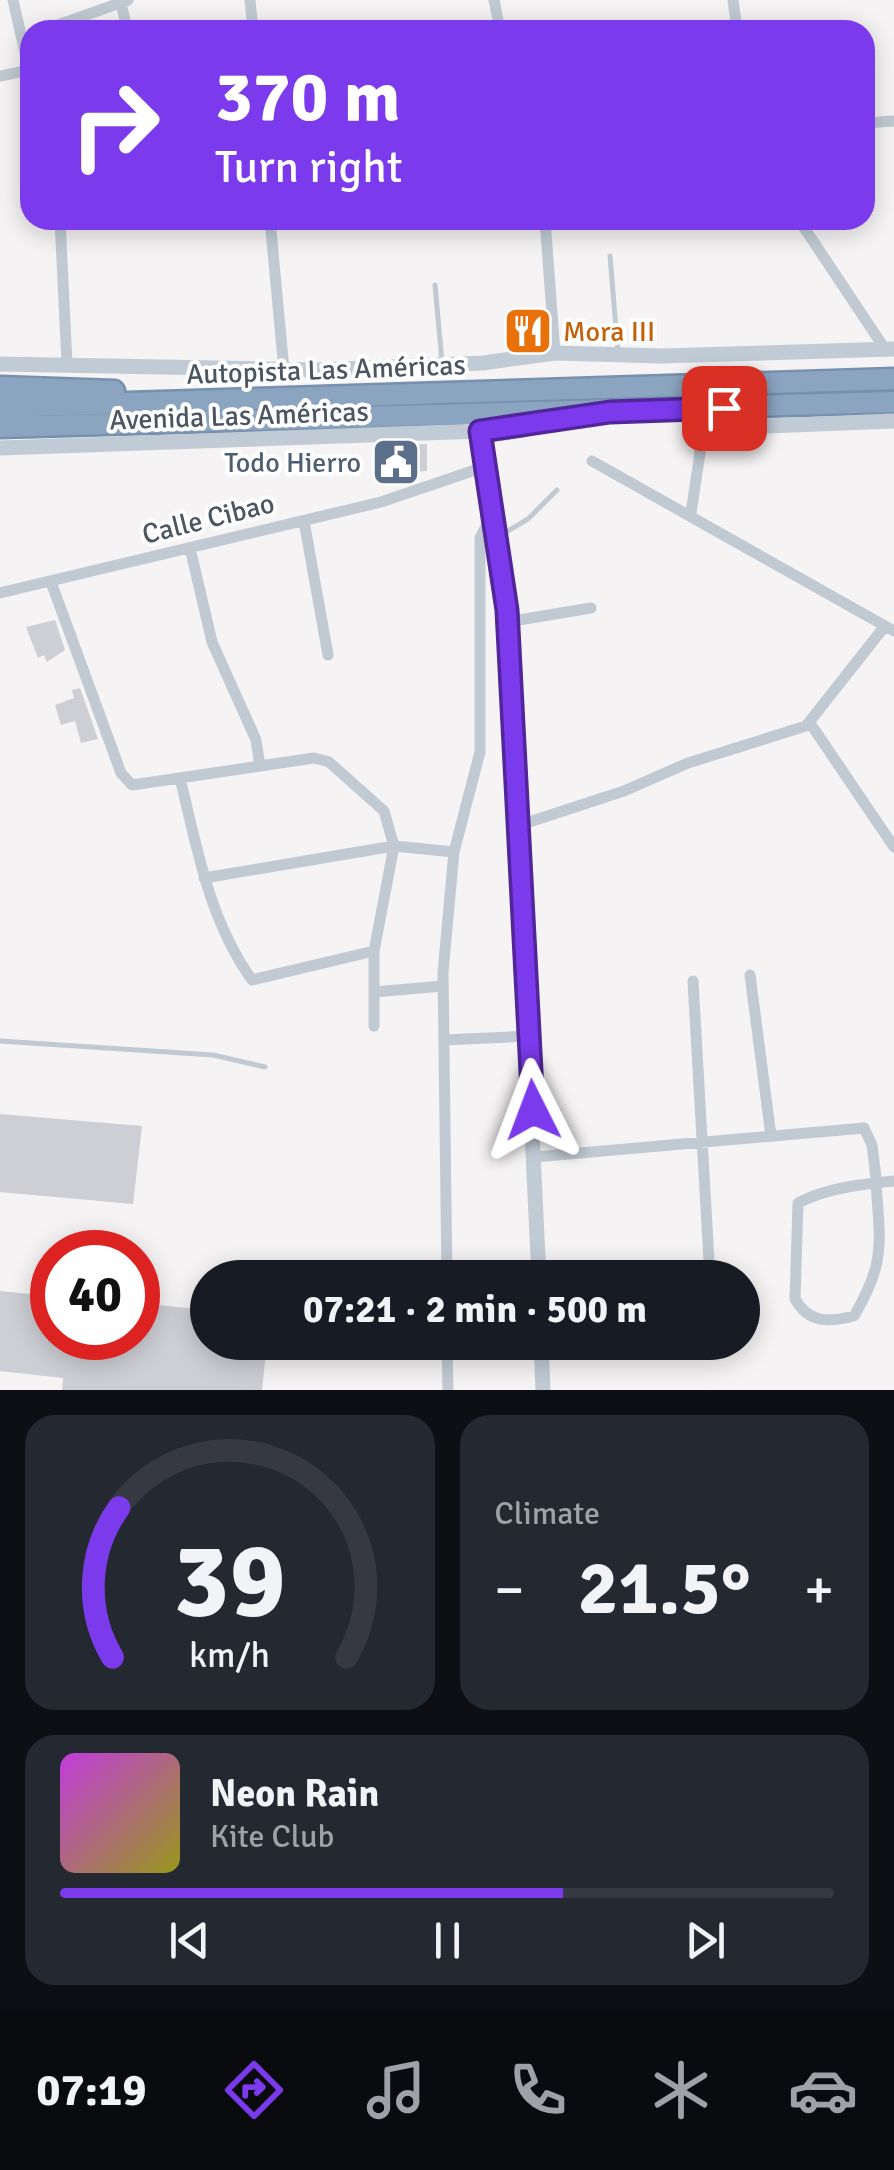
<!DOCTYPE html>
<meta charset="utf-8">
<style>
body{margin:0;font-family:Signika,sans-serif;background:#242831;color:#f1f3f6;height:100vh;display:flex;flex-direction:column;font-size:38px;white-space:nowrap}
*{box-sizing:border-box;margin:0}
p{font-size:32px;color:#9ea1a6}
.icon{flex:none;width:55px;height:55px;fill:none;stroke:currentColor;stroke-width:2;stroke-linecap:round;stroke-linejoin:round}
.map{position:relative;height:1390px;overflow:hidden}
.details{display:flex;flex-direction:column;gap:25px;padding:25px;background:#0d0f14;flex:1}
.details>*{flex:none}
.hud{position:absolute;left:20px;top:20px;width:855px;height:210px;border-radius:30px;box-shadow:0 5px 25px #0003;background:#7c3aed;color:#fff;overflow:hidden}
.speed{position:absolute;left:30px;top:1230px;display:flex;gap:20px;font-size:50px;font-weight:700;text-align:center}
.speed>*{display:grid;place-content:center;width:130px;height:130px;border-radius:50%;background:#171b24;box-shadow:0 5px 25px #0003;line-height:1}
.speed .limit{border:15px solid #d22;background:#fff;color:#111}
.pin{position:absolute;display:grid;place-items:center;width:85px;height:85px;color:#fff;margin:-42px;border-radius:20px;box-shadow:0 5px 15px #0006}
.me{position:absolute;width:110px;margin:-55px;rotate:357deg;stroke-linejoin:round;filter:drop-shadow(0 0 8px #0008)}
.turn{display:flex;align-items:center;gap:35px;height:210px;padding:0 30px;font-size:45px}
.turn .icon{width:130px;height:130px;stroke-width:2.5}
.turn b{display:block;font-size:70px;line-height:85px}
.big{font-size:75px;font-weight:800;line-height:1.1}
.details .tile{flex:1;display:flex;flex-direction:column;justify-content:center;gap:15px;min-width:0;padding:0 35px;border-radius:30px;background:#242831}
.details .dial{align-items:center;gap:0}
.dial svg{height:260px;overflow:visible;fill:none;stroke:#363941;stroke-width:7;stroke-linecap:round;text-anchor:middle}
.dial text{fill:#f1f3f6;stroke:none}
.song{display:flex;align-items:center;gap:30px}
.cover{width:120px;height:120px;border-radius:15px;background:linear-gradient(135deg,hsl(290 70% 55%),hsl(60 70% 35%))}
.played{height:10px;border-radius:5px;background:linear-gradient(90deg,#7c3aed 65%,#363941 65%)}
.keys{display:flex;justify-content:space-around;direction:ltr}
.heat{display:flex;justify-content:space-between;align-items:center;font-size:55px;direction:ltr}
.details .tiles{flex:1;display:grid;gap:25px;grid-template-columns:1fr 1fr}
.tile:last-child{grid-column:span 2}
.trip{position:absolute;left:190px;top:1260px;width:570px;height:100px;border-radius:50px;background:#171b24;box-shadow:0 5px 25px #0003;font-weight:800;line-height:100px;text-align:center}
.tab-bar{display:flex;height:160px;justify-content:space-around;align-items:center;background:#090b0e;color:#9ea1a6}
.tab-bar .icon{width:70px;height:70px}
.tab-bar .selected{color:#7c3aed}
.tab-bar b{font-size:45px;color:#f1f3f6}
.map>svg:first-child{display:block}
.building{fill:#cdcfd5}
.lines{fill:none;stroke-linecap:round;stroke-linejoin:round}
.highway-casing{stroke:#7690ad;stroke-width:25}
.lane{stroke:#c1cad2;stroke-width:5}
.street{stroke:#c1cad2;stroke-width:11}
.secondary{stroke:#c1cbd6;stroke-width:15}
.highway{stroke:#8ba5c1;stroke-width:20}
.route-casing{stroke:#51269a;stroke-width:25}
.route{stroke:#7c3aed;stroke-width:18}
.labels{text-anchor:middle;stroke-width:8;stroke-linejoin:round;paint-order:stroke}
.food-label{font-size:28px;fill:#c56008;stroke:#fff;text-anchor:start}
.street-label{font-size:28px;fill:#4a5661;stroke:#fff}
.service-label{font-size:28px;fill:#4e5e75;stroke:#fff;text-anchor:end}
</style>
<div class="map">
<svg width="894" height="1390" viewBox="0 0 894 1390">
<rect width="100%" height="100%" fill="#f5f3f3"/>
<path class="building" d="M541 308 544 343 514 347 511 310Z
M427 444V471L403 472 404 483 389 484 388 446Z
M55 620 65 650 47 662 44 655 38 658 26 627Z
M80 688 98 739 81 743 75 721 61 725 55 705 74 698 72 690Z
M0 1114 142 1126 133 1204 0 1192Z
M0 1291 52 1296V1338H138V1303L208 1310V1342H267L262 1390H62L63 1378 0 1371Z"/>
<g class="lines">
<g class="highway-casing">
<path id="highway" d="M0 387 114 391
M0 407 894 379
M0 427 894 402
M481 431 523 425"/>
</g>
<path class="lane" d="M610 256 618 353
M435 285 442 362
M501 535 528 519 557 490
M0 1041 213 1055 265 1067"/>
<path class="street" d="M13 0 29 70
M250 0 253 30
M494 0 500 30
M733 0 737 30
M121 2 127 30
M44 30 128 0
M0 76 30 70
M865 123 894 121
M60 220 67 363
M270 220 284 370
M545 220 555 353
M799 220 885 349
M690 409 700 453 691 513
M592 461 894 631
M304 521 328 655
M190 548 212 642 256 740 260 766
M51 582 121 773 132 785 314 758 329 762 384 811 394 846 374 951V1026
M0 593 381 502 484 467
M507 622 591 608
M810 723 894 847
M180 778C197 848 209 920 252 980L374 951
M520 825 624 791 688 763 806 726 885 626
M204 878 394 846 454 852
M750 975 771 1136
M693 981 710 1278
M374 992 443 986
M444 1040 529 1036
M535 1157 864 1128 872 1145 876 1178V1183C880 1243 886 1262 854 1316 830 1322 809 1324 795 1299L798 1203C826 1188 863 1184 894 1181
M447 1278 443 972 454 852 480 752V538L492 515
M447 1342 448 1390"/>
<path class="secondary" d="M0 364 316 370 483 363 555 353 662 356 894 349
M697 429 894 421
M0 448 481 431 507 610 539 1278
M541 1342 543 1390"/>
<use href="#highway" class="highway"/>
</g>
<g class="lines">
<g class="route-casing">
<path id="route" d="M533 1110 507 610 480 431 610 412 724 408"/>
</g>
<use href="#route" class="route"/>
</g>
<defs>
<g id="restaurant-square" transform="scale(2.5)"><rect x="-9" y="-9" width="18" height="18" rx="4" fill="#e8710a" stroke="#fff"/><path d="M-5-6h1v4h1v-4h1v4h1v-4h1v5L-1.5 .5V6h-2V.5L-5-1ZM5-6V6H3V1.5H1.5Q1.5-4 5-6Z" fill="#fff"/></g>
<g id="civic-square" transform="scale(2.5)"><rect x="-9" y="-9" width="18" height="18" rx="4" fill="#5c6f8a" stroke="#fff"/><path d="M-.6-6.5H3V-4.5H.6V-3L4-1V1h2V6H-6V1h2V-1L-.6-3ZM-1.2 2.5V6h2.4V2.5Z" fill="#fff"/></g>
</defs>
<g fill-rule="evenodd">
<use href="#restaurant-square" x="528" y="331"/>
<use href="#civic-square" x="396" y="462"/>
</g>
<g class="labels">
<g class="food-label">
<text x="563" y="341">Mora III</text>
</g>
<g class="street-label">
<text transform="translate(326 369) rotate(-2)" y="10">Autopista Las Américas</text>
<text transform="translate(239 415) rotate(-2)" y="10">Avenida Las Américas</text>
<text transform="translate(208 518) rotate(-14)" y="10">Calle Cibao</text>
</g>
<g class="service-label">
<text x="361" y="472">Todo Hierro</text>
</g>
</g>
</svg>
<div class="speed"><div class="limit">40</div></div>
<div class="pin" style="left:724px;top:408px;background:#d93025"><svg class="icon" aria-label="arrive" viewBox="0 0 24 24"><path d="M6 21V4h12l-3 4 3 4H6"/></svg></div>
<svg class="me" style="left:533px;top:1110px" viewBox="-20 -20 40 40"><path d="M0-17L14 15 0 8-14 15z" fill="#7c3aed" stroke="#fff" stroke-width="4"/></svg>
<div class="trip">07:21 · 2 min · 500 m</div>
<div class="hud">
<div class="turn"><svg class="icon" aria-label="right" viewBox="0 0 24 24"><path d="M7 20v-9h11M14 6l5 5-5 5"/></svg><div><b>370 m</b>Turn right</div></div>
</div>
</div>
<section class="details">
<div class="tiles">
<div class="tile dial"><svg viewBox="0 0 100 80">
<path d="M14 69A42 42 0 1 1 86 69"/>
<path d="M14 69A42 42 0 0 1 16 23" stroke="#7c3aed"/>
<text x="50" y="56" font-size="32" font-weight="700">39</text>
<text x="50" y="72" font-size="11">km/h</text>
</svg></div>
<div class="tile"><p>Climate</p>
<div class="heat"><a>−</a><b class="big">21.5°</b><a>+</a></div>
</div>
<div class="tile">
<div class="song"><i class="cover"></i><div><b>Neon Rain</b><p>Kite Club</p></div></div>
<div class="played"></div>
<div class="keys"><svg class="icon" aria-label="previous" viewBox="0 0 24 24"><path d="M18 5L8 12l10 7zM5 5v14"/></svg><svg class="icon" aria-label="pause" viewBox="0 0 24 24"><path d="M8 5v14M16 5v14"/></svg><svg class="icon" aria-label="next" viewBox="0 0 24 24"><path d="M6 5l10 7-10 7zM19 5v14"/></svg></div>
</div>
</div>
</section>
<nav class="tab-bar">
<b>07:19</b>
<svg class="icon selected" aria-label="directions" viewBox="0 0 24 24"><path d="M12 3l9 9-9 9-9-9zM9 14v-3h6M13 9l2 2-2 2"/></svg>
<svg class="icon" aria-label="music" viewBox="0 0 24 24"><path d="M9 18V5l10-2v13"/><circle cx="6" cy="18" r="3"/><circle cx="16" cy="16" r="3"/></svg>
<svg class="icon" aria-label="phone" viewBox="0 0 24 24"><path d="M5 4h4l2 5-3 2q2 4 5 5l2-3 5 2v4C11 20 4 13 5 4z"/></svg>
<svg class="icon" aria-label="climate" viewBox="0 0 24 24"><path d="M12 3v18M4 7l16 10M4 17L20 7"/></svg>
<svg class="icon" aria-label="car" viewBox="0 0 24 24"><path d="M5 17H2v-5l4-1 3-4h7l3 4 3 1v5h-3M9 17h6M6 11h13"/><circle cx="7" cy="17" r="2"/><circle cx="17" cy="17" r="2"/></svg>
</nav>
